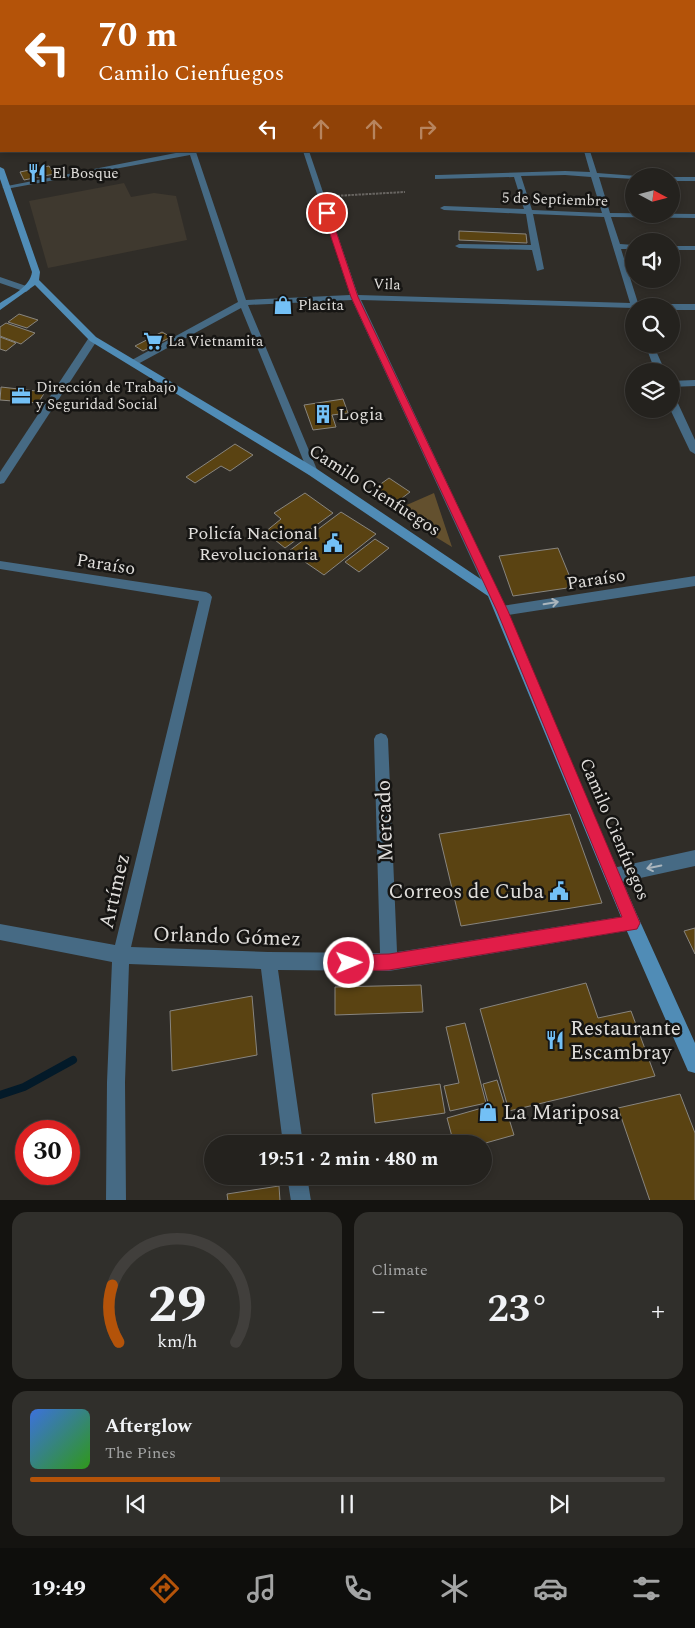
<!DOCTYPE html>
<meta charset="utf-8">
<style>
body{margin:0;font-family:Spectral,serif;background:#302f2b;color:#f1f3f6;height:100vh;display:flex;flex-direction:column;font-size:19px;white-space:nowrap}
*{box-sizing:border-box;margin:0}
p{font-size:16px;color:#a3a4a4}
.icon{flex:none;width:28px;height:28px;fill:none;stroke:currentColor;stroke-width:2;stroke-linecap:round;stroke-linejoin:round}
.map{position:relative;height:1200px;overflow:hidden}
.details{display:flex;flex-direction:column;gap:12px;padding:12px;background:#141310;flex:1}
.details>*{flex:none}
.banner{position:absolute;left:0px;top:0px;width:695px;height:152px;box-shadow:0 2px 8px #0003,0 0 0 1px #413f3c;background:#b45309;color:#fff;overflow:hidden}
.needle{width:32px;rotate:97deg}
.fabs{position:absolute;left:625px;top:168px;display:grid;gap:10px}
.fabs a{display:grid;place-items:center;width:55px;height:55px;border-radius:50%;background:#24221e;box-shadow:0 2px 8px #0003,0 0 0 1px #413f3c;font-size:25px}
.speed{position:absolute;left:15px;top:1120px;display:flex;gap:10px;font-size:25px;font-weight:700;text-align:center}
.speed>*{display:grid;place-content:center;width:65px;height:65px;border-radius:50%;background:#24221e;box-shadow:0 2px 8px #0003,0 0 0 1px #413f3c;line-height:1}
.speed .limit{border:8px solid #d22;background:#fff;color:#111}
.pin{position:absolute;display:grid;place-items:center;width:42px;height:42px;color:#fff;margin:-21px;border:2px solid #fff;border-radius:50%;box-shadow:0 1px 5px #0007}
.me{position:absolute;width:55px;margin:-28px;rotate:89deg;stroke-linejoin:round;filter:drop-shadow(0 0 4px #0008)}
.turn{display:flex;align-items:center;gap:18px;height:105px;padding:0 15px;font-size:22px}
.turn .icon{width:65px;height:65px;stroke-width:2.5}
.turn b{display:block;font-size:35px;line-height:42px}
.lanes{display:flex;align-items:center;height:48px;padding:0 15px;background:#0003;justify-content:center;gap:25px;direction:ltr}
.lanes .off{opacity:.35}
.big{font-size:38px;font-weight:700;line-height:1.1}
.details .widget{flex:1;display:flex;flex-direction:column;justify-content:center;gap:8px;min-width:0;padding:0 18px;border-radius:15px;background:#302f2b}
.details .dial{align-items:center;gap:0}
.dial svg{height:130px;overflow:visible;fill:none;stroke:#413f3c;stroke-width:7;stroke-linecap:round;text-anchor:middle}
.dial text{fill:#f1f3f6;stroke:none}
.song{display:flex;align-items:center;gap:15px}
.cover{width:60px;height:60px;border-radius:8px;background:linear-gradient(135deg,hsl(220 70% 55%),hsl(110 70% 35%))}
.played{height:5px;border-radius:2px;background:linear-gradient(90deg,#b45309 30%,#413f3c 30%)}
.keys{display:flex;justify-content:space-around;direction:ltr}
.heat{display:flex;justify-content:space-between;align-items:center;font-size:28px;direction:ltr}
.details .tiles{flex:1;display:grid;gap:12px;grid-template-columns:1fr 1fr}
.widget:last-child{grid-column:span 2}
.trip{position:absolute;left:204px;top:1135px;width:288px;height:50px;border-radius:25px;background:#24221e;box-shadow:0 2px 8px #0003,0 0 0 1px #413f3c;font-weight:700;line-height:50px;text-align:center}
.menu{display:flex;height:80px;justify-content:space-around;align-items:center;background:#0e0e0c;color:#a3a4a4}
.menu .icon{width:35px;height:35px}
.menu .selected{color:#b45309}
.menu b{font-size:22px;color:#f1f3f6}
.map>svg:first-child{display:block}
.built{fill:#3f392f}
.green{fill:#63502e}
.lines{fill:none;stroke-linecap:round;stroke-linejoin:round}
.stream{stroke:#031a29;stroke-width:8}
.building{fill:#5a4312;stroke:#88857f}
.path{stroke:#686561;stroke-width:2;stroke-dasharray:2.5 1;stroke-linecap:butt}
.service{fill:#466a84;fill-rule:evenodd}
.minor{fill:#466a84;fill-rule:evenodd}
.tertiary{fill:#466a84;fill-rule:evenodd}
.secondary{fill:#508cb6;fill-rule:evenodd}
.oneway{stroke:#aab5bd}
.route{fill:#e11d48;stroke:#92132f}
.labels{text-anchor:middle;stroke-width:5;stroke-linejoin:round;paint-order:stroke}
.far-poi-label{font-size:15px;fill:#e0dedb;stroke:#161513;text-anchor:start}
.far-street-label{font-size:15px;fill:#e0dedb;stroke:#161513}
.poi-label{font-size:18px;fill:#e0dedb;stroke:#161513;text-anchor:start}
.street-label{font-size:18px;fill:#e0dedb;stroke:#161513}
.near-street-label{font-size:21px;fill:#e0dedb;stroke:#161513}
.near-poi-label{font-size:21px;fill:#e0dedb;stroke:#161513;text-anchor:start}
</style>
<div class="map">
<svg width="695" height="1201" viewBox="0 0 695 1201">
<rect width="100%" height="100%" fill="#302d28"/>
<path class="built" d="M124 183 131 197 154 193 176 196 187 240 48 268 29 201Z"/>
<path class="green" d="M434 493 452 547 393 511Z"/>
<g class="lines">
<path class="stream" d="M0 1095 24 1087 73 1060"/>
</g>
<path class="building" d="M49 166 54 174 24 180 20 172Z
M459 231 526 234 527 243 459 240Z
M19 314 38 320 27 328 8 322Z
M6 323 35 333 21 344 0 336V327Z
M162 332 171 337 143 351 135 346Z
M0 337 16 343 6 351 0 349Z
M1 387 45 392 38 403 0 400Z
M343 399 348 413 332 415 336 427 313 430 304 405Z
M235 444 253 455 230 471 221 466 195 483 186 477Z
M389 478 410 492 393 505 371 491Z
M305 493 333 513 285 548 265 532 281 519 274 513Z
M341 512 376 534 324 575 289 551Z
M375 539 389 548 359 572 345 562Z
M558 548 574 587 513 596 499 556Z
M570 814 602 903 461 926 439 834Z
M695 928V954L684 931Z
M586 983 598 1018 631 1011 655 1076 509 1111 480 1009Z
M421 985 423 1012 335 1015V987Z
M252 996 257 1055 172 1071 170 1011Z
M465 1023 486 1103 450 1111 444 1086 459 1083 446 1027Z
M497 1080 514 1135 482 1144H454L447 1118 489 1106 483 1084Z
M440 1084 445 1113 375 1123 372 1094Z
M680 1094 695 1133V1201H650L618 1108Z
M279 1186 280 1201H228L227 1194Z"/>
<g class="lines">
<path class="path" d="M334 196 405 192"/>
<path class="service" d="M0 49H1V52H0Z
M1 77V81L0 82V78Z"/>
<path class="minor" d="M560 0H564V1H560Z
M580 0H588V1H581Z
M186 151 196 152 246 300 350 295 303 151H309L358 295 630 303 604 217 533 214 544 269 537 271 532 250 459 248 455 246 459 244 531 245 526 214 444 210 440 208 444 206 524 209 514 177 435 179V175H438L565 171 590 172 584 151H590L597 173 637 176H634V179L599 177 610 213 695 214V218L611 217 620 244 634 245V249H621L638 303H654L658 306H634V308L361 300 499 593 497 596 493 598 487 593 352 300 248 305 318 472 317 475H309L308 472 241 308 136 365H130V361L238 302 190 155 6 189 2 187ZM565 175 591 177 602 213 532 210 521 176Z
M671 177H695V181H671Z
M671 246H695V250H671Z
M0 277 29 287 30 289 26 292 0 283Z
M671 304H695V310H671V306H667Z
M645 344H653L665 371H655Z
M695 380V386L671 387V381Z
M671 396 676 399 695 440V454L690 451 670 409Z
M0 561 206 592 210 594 212 597 131 947 268 952 380 953 374 739 376 735 381 733 386 735 388 739 397 952 632 915 638 917 640 923 638 929 389 971 278 970 303 1144H283L261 969 129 964 125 1082 126 1201H106L107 1082 112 962 0 940V924L115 945 199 601 0 569Z
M695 576V586L502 616 498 614 496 611 498 608 502 606Z
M695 850V866L613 884 607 882 605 876 607 870 613 868Z
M287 1176H307L311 1201H291Z"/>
<path class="tertiary" d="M93 336 98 339 4 483 0 484V472L88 339Z"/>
<path class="secondary" d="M0 167 4 169 40 272 39 280 96 337 317 469 497 590 638 917 695 1043V1073L688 1071 626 929 488 596 309 475 90 341 35 285 0 310V303C12 295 30 287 32 272L0 179Z"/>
</g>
<defs><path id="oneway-shaft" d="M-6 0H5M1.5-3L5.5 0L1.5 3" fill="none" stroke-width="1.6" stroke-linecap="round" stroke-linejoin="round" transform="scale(1.25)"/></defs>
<g class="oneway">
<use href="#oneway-shaft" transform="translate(551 603) rotate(-9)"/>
<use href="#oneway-shaft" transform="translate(654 867) rotate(168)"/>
</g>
<path class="route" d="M327 211 330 213 358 297 508 611 640 923 637 929 389 970 349 971 343 969 341 963 343 957 349 955 389 954 622 917 497 611 351 297 323 213Z"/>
<defs>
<g id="restaurant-bare" transform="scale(1.5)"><path d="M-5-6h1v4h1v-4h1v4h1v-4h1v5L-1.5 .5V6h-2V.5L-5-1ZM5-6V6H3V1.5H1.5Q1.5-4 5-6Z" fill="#73c0f6" stroke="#161513" stroke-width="2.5" paint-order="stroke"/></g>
<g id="shop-bare" transform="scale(1.5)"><path d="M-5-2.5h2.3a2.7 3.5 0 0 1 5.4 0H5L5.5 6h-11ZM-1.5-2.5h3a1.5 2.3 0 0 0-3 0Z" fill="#73c0f6" stroke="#161513" stroke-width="2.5" paint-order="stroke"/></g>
<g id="supermarket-bare" transform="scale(1.5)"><path d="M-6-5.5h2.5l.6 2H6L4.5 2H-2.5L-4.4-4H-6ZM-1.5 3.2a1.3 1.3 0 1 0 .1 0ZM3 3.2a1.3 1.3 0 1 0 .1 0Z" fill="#73c0f6" stroke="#161513" stroke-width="2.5" paint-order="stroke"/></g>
<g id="office-bare" transform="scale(1.5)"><path d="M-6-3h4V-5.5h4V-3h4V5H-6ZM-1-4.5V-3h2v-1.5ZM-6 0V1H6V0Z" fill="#73c0f6" stroke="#161513" stroke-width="2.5" paint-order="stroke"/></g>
<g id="building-bare" transform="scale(1.5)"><path d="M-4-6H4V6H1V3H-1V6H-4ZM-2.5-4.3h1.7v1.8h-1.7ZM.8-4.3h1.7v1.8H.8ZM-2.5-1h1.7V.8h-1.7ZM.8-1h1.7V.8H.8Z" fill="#73c0f6" stroke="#161513" stroke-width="2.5" paint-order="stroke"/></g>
<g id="civic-bare" transform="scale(1.5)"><path d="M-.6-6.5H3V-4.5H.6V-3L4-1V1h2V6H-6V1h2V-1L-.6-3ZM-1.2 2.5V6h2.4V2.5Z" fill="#73c0f6" stroke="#161513" stroke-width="2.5" paint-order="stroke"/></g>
</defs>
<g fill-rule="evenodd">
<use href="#restaurant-bare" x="37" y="173"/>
<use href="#shop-bare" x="283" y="305"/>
<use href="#supermarket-bare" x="153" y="341"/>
<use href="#office-bare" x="21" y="396"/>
<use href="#building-bare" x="323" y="414"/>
<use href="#civic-bare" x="333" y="543"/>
<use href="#civic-bare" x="559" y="891"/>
<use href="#restaurant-bare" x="555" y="1040"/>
<use href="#shop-bare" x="488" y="1112"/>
</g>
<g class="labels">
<g class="far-poi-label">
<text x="52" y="178">El Bosque</text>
<text x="298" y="310">Placita</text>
<text x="168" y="346">La Vietnamita</text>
<text x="36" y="392">Dirección de Trabajo<tspan x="36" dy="17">y Seguridad Social</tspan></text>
</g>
<g class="far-street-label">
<text transform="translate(555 199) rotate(2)" y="5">5 de Septiembre</text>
<text transform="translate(387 284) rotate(2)" y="5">Vila</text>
</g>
<g class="poi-label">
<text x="338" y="420">Logia</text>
<text x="318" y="539" text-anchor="end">Policía Nacional<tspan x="318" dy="21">Revolucionaria</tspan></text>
</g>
<g class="street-label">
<text transform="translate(375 490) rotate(33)" y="6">Camilo Cienfuegos</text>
<text transform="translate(106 564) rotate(9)" y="6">Paraíso</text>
<text transform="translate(596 579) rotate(-9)" y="6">Paraíso</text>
<text transform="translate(615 829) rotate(67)" y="6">Camilo Cienfuegos</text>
</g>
<g class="near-street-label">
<text transform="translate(384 821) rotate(-92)" y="7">Mercado</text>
<text transform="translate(114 891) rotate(-77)" y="7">Artímez</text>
<text transform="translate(227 936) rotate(2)" y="7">Orlando Gómez</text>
</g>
<g class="near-poi-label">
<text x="544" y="898" text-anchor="end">Correos de Cuba</text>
<text x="570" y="1035">Restaurante<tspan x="570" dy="24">Escambray</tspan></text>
<text x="503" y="1119">La Mariposa</text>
</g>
</g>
</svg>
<div class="fabs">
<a><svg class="needle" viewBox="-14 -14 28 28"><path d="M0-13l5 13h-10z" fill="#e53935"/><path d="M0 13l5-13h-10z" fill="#a3a4a4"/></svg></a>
<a><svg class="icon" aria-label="sound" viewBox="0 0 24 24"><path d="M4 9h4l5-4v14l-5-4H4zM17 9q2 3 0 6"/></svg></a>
<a><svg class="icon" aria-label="search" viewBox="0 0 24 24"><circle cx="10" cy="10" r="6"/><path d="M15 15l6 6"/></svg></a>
<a><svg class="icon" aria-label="layers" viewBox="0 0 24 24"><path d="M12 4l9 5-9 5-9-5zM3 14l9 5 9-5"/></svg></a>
</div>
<div class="speed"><div class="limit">30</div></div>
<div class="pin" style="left:327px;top:213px;background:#d93025"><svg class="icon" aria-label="arrive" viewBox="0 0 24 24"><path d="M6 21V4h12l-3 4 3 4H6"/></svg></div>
<svg class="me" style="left:349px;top:963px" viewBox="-20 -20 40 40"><circle r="17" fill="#e11d48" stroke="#fff" stroke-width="3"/><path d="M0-11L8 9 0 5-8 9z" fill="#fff"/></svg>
<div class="trip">19:51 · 2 min · 480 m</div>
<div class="banner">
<div class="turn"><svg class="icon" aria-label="left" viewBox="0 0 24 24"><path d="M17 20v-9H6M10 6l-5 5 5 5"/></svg><div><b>70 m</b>Camilo Cienfuegos</div></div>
<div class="lanes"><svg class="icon" aria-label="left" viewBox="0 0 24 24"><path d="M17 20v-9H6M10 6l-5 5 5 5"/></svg><svg class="icon off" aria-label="ahead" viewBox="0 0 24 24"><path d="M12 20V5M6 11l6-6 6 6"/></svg><svg class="icon off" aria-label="ahead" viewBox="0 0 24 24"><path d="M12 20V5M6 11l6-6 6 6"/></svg><svg class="icon off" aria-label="right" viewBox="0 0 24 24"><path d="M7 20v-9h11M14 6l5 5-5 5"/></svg></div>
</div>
</div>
<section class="details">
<div class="tiles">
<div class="widget dial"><svg viewBox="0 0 100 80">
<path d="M14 69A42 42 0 1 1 86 69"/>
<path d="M14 69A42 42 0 0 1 10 34" stroke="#b45309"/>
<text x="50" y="56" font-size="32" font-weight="700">29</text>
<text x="50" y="72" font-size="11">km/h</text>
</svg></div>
<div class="widget"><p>Climate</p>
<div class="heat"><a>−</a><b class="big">23°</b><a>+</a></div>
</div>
<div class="widget">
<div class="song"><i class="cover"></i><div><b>Afterglow</b><p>The Pines</p></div></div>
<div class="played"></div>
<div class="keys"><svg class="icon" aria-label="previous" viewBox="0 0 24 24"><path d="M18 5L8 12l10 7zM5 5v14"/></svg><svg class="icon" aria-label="pause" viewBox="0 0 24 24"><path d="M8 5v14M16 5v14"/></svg><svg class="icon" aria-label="next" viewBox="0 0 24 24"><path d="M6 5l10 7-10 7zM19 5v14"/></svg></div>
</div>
</div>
</section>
<nav class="menu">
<b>19:49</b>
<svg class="icon selected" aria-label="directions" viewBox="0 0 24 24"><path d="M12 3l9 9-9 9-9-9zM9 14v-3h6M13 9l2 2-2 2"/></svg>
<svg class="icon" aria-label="music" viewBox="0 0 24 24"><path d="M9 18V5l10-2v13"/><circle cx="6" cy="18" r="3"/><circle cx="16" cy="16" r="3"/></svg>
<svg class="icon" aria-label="phone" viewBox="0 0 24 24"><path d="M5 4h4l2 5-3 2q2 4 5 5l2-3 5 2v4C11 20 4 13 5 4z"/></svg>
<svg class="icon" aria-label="climate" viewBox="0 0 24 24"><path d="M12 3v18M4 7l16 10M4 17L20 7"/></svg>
<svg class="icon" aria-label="car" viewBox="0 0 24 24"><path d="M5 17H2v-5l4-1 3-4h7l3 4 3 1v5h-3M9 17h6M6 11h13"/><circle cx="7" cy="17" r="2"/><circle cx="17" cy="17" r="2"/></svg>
<svg class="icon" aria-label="filters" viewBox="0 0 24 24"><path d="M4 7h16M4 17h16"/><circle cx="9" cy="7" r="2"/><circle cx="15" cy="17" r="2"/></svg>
</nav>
